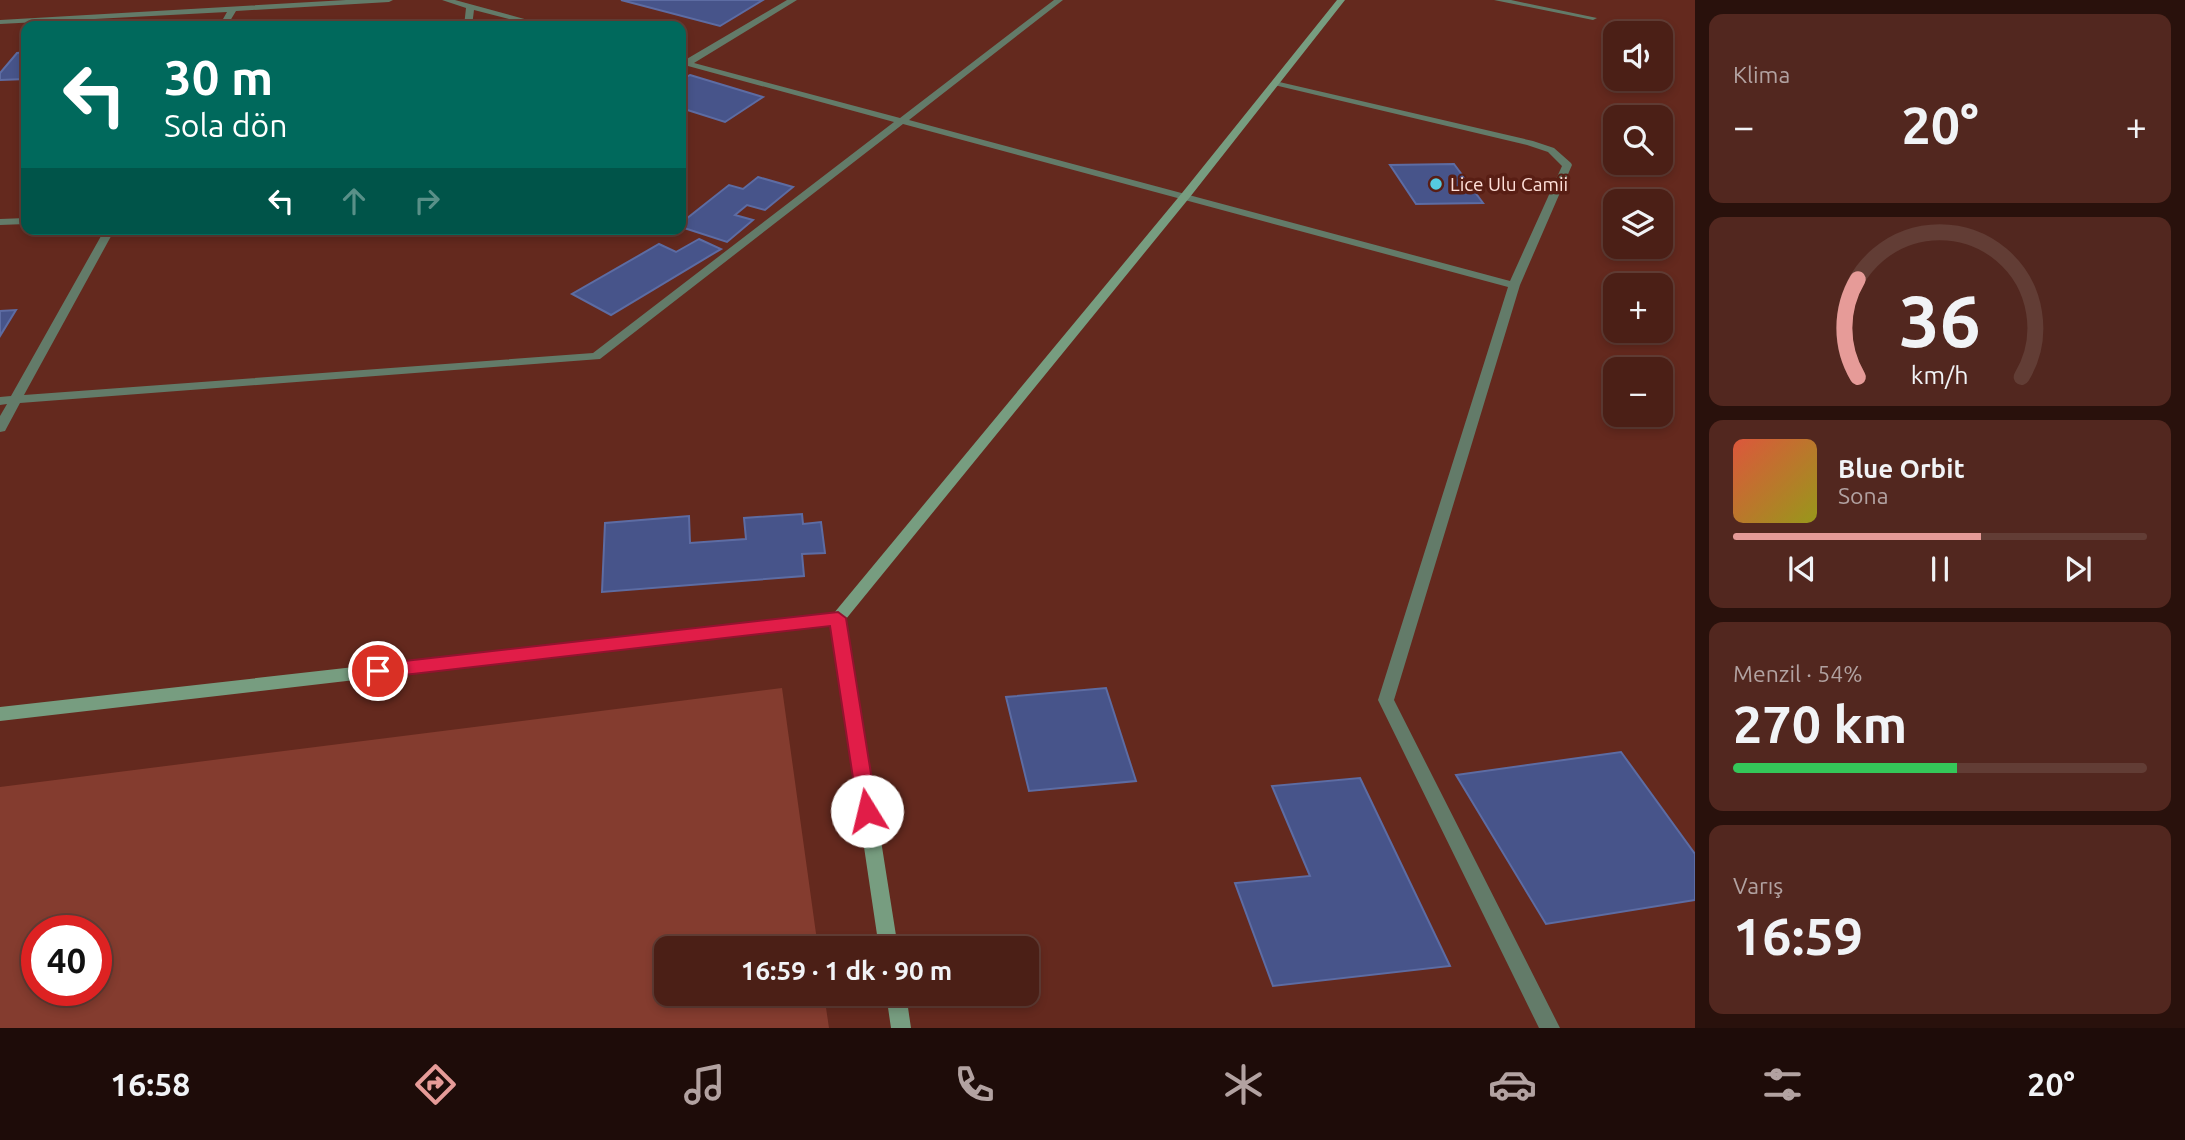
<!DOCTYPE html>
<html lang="tr">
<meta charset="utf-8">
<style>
body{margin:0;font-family:Ubuntu,sans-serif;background:#52271f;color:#f1f3f6;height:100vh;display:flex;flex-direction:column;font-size:26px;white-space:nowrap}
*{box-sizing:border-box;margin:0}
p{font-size:23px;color:#b2a2a1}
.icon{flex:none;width:38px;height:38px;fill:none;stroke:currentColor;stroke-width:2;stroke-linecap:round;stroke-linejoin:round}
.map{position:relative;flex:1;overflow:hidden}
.side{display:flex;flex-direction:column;gap:14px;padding:14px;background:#29110c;width:490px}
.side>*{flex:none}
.banner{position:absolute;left:21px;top:21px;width:665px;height:214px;border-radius:14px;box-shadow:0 4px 10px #0003,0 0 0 2px #623d35;background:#00695c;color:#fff;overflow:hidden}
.tools{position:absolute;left:1603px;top:21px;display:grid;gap:14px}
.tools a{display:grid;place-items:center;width:70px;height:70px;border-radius:14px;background:#4b1f16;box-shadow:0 4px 10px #0003,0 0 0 2px #623d35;font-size:35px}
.speed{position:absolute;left:21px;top:915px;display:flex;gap:14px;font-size:35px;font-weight:700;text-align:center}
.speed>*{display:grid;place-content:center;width:91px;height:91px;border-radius:50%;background:#4b1f16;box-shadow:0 4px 10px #0003,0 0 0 2px #623d35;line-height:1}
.speed .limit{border:10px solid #d22;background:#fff;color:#111}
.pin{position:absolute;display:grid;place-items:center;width:60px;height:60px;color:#fff;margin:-30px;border:4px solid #fff;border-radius:50%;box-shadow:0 2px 7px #0007}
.me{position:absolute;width:77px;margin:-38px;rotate:351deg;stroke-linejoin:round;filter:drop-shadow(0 0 5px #0008)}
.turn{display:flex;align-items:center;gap:24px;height:147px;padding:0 28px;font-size:32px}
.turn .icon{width:91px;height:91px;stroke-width:2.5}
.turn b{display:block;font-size:49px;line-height:60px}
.lanes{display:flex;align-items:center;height:66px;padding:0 28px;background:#0003;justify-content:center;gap:35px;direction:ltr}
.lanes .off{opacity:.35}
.big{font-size:52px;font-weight:700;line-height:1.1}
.side .tile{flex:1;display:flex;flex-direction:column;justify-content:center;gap:10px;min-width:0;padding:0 24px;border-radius:14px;background:#52271f}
.side .dial{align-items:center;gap:0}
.dial svg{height:182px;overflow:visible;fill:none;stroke:#623d35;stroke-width:7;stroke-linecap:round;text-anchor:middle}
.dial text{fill:#f1f3f6;stroke:none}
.song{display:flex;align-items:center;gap:21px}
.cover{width:84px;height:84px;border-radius:10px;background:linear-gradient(135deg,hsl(10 70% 55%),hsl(60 70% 35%))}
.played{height:7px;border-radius:4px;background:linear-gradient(90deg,#e69b98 60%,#623d35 60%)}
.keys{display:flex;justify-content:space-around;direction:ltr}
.heat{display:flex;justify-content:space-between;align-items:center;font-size:38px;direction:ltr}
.charge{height:10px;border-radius:5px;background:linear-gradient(90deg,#34c759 54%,#623d35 0)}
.trip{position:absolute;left:654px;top:936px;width:385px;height:70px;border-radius:14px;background:#4b1f16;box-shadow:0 4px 10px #0003,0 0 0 2px #623d35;font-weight:700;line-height:70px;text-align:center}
.tabs{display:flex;height:112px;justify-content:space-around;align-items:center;background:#1e0c09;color:#b2a2a1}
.tabs .icon{width:49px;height:49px}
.tabs .on{color:#e69b98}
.tabs b{font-size:32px;color:#f1f3f6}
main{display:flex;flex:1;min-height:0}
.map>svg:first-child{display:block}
.green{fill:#843c2f;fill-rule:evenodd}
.building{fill:#47548a;stroke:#5d6ca3;stroke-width:2}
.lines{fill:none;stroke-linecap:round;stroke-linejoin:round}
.lane{fill:#637b69;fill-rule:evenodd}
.street{fill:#637b69;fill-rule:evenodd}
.secondary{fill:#779d80;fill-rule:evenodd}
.route{fill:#e11d48;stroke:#92132f;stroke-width:2}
.poi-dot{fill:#55cadf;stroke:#581e14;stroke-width:2.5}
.labels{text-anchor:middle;stroke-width:7;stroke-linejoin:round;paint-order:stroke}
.far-poi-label{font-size:19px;fill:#ffe0d9;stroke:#581e14;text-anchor:start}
</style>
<main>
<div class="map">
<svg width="1695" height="1028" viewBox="0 0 1695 1028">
<rect width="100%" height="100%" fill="#64291e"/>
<path class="green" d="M782 688 818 948H667V994H824L829 1028H0V787ZM37 931H96V990H37Z"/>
<path class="building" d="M621 0H763L720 26Z
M26 52V79L0 80V73L17 53Z
M690 75 763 97 725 122 681 108V80Z
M1454 164 1483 203 1416 204 1390 165Z
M758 177 793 187 765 210 747 205 735 215 753 220 727 242 681 227V223L729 185 743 189Z
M699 239 721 249 611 315 572 294 659 244 676 252Z
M16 310 0 336V311Z
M802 514 803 524 821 522 825 553 802 554 804 576 602 592 605 523 689 516 690 543 746 539 744 518Z
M1106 688 1136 781 1029 791 1006 697Z
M1621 752 1695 854V900L1546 924 1456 775Z
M1360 778 1450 966 1273 986 1235 883 1310 876 1272 786Z"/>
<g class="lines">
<path class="lane" d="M1494 0H1511L1597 18 1593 20Z"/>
<path class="street" d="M346 0H393L389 2 236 11 227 26H219L227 12 0 24V20Z
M442 0H455L550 26H537L474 10 472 26H464L466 8Z
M787 0H797L694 63 900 118 1054 0H1063L909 120 1510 281 1562 166 1548 152 1527 145 1270 84 1275 81 1533 141 1554 148 1571 163 1572 165 1520 285 1394 700 1560 1028H1539L1378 700 1508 287 903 124 600 359 20 403 5 431 0 432V416L7 404 0 405V397L11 396 105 229H115L24 395 593 353 894 122 688 66 681 68V59L685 60Z
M26 218V224L0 225V219Z"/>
<path class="secondary" d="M1337 0H1345L1190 197 846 619 898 948H879L831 625 0 721V707L834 613 1182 193Z
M886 994H906L911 1028H891Z"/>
</g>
<path class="route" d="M838 612 846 618 877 811 874 817 867 819 860 817 858 811 830 626 378 678 369 671 378 664Z"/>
<circle class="poi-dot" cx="1436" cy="184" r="7"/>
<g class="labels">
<g class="far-poi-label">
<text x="1450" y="191">Lice Ulu Camii</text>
</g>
</g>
</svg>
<div class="tools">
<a><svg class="icon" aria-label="sound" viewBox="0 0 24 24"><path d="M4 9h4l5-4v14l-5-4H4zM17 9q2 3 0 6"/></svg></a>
<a><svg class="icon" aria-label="search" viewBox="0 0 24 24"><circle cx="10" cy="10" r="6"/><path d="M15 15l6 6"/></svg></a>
<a><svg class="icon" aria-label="layers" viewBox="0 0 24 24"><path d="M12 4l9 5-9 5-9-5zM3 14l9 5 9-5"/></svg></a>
<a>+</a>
<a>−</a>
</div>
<div class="speed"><div class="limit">40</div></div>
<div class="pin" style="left:378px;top:671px;background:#d93025"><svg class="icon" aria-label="arrive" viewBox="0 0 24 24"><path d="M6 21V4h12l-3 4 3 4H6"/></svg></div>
<svg class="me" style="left:867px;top:811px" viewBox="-20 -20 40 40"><circle r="19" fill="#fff"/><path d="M0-13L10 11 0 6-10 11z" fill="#e11d48"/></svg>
<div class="trip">16:59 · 1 dk · 90 m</div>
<div class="banner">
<div class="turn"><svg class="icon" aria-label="left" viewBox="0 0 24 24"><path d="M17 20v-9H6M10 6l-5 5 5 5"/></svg><div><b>30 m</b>Sola dön</div></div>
<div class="lanes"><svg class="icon" aria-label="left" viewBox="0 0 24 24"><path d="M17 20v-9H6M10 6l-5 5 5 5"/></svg><svg class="icon off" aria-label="ahead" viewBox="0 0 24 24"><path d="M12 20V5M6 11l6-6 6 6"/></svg><svg class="icon off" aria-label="right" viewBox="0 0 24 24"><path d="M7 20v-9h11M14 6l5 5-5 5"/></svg></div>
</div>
</div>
<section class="side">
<div class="tile"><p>Klima</p>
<div class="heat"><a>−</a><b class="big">20°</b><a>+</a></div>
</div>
<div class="tile dial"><svg viewBox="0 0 100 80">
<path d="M14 69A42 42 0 1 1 86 69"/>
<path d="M14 69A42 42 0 0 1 14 26" stroke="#e69b98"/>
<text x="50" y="56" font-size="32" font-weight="700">36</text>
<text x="50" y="72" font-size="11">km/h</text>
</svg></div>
<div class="tile">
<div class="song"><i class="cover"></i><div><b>Blue Orbit</b><p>Sona</p></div></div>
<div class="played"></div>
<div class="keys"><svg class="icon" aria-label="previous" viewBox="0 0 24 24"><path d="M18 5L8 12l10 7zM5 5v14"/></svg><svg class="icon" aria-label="pause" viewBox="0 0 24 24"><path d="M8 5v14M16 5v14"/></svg><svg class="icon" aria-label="next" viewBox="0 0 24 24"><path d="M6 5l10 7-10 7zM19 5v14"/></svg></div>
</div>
<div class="tile"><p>Menzil · 54%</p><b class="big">270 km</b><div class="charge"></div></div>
<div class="tile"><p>Varış</p><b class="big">16:59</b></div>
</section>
</main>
<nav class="tabs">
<b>16:58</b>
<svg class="icon on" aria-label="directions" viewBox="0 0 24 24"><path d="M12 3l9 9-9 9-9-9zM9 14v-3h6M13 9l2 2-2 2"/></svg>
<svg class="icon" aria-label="music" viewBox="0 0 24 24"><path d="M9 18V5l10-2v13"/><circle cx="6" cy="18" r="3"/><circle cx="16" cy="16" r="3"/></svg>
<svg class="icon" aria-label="phone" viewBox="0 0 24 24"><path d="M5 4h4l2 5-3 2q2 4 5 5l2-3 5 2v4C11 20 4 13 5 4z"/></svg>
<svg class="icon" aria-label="climate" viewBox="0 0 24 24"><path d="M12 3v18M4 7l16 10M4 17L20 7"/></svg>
<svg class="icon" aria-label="car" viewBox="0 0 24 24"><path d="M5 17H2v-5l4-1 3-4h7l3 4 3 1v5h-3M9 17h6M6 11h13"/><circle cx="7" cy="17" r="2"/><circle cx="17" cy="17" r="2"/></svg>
<svg class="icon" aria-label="filters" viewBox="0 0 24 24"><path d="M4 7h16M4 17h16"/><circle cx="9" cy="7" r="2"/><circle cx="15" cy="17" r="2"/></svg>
<b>20°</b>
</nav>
